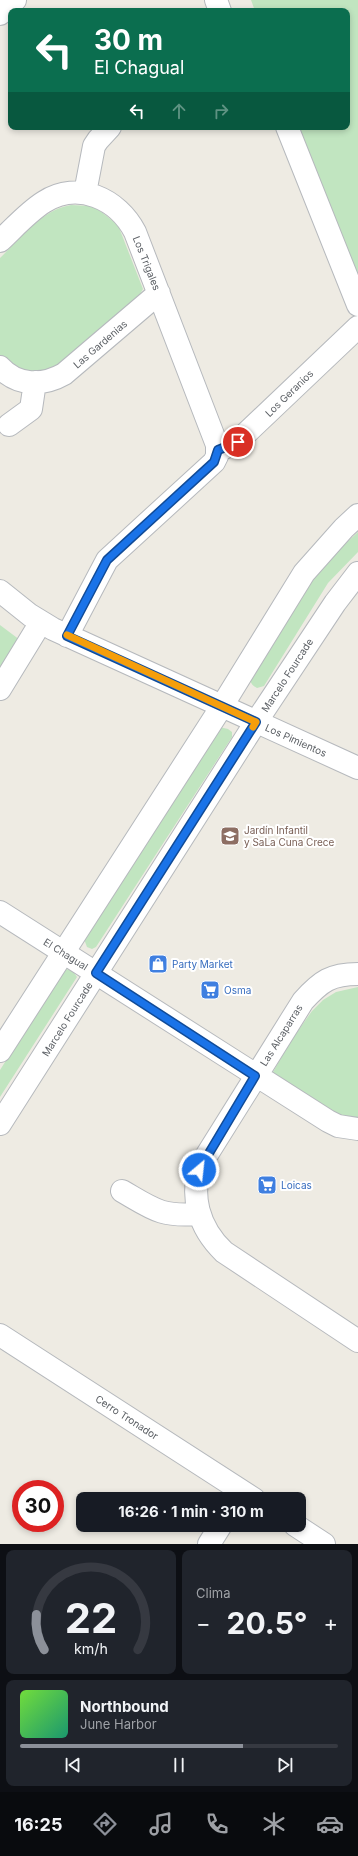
<!DOCTYPE html>
<html lang="es">
<meta charset="utf-8">
<style>
body{margin:0;font-family:Inter,sans-serif;background:#20242c;color:#f1f3f6;height:100vh;display:flex;flex-direction:column;font-size:15px;white-space:nowrap}
*{box-sizing:border-box;margin:0}
p{font-size:13px;color:#9ea1a6}
.icon{flex:none;width:22px;height:22px;fill:none;stroke:currentColor;stroke-width:2;stroke-linecap:round;stroke-linejoin:round}
.map{position:relative;height:1544px;overflow:hidden}
.side{display:flex;flex-direction:column;gap:6px;padding:6px;background:#0d0f14;flex:1}
.side>*{flex:none}
.hud{position:absolute;left:8px;top:8px;width:342px;height:122px;border-radius:8px;box-shadow:0 2px 6px #0003;background:#0b6e4f;color:#fff;overflow:hidden}
.speed{position:absolute;left:12px;top:1480px;display:flex;gap:8px;font-size:20px;font-weight:700;text-align:center}
.speed>*{display:grid;place-content:center;width:52px;height:52px;border-radius:50%;background:#171b24;box-shadow:0 2px 6px #0003;line-height:1}
.speed .limit{border:6px solid #d22;background:#fff;color:#111}
.pin{position:absolute;display:grid;place-items:center;width:34px;height:34px;color:#fff;margin:-17px;border:2px solid #fff;border-radius:50%;box-shadow:0 1px 4px #0007}
.me{position:absolute;width:44px;margin:-22px;rotate:28deg;stroke-linejoin:round;filter:drop-shadow(0 0 3px #0008)}
.turn{display:flex;align-items:center;gap:14px;height:84px;padding:0 20px;font-size:18px}
.turn .icon{width:52px;height:52px;stroke-width:2.5}
.turn b{display:block;font-size:28px;line-height:34px}
.lanes{display:flex;align-items:center;height:38px;padding:0 20px;background:#0003;justify-content:center;gap:20px;direction:ltr}
.lanes .off{opacity:.35}
.big{font-size:30px;font-weight:700;line-height:1.1}
.side .tile{flex:1;display:flex;flex-direction:column;justify-content:center;gap:6px;min-width:0;padding:0 14px;border-radius:8px;background:#20242c}
.side .dial{align-items:center;gap:0}
.dial svg{height:104px;overflow:visible;fill:none;stroke:#363941;stroke-width:7;stroke-linecap:round;text-anchor:middle}
.dial text{fill:#f1f3f6;stroke:none}
.song{display:flex;align-items:center;gap:12px}
.cover{width:48px;height:48px;border-radius:6px;background:linear-gradient(135deg,hsl(100 70% 55%),hsl(160 70% 35%))}
.played{height:4px;border-radius:2px;background:linear-gradient(90deg,#8c9099 70%,#363941 70%)}
.keys{display:flex;justify-content:space-around;direction:ltr}
.heat{display:flex;justify-content:space-between;align-items:center;font-size:22px;direction:ltr}
.side .tiles{flex:1;display:grid;gap:6px;grid-template-columns:1fr 1fr}
.tile:last-child{grid-column:span 2}
.trip{position:absolute;left:76px;top:1492px;width:230px;height:40px;border-radius:8px;background:#171b24;box-shadow:0 2px 6px #0003;font-weight:700;line-height:40px;text-align:center}
.tab-bar{display:flex;height:64px;justify-content:space-around;align-items:center;background:#090b0e;color:#9ea1a6}
.tab-bar .icon{width:28px;height:28px}
.tab-bar .active{color:#8c9099}
.tab-bar b{font-size:18px;color:#f1f3f6}
.map>svg:first-child{display:block}
.green{fill:#c1e5c0}
.lines{fill:none;stroke-linecap:round;stroke-linejoin:round}
.minor-casing{stroke:#b6b9bd;stroke-width:24}
.tertiary-casing{stroke:#b6b9bd;stroke-width:24}
.minor{stroke:#fff;stroke-width:22}
.tertiary{stroke:#fff;stroke-width:22}
.route-casing{stroke:#114b97;stroke-width:10}
.route{stroke:#1a73e8;stroke-width:7}
.slow{stroke:#f59e0b;stroke-width:7}
.labels{text-anchor:middle;stroke-width:4;stroke-linejoin:round;paint-order:stroke}
.street-label{font-size:10px;fill:#5b5f64;stroke:#fff}
.education-label{font-size:10px;fill:#785e54;stroke:#fff;text-anchor:start}
.shop-label{font-size:10px;fill:#366cbe;stroke:#fff;text-anchor:start}
</style>
<div class="map">
<svg width="358" height="1544" viewBox="0 0 358 1544">
<rect width="100%" height="100%" fill="#eeebe3"/>
<path class="green" d="M251 0H358V282L297 127H347V11H255Z
M71 205 90 206 99 210 118 225 143 289 136 301 50 374H21L0 356V258C21 238 41 210 71 205Z
M358 532V552L328 583 264 686 257 688C252 685 250 683 250 677L310 582 333 555Z
M0 625 20 640 0 671Z
M219 727 228 729 232 732V737L96 947 92 949 87 947 84 939Z
M64 969 72 970 77 977 0 1097V1070Z
M358 987V1119L337 1116 274 1079 273 1072 290 1042 312 1011 323 1000 336 992Z"/>
<g class="lines">
<g class="minor-casing">
<path id="minor" d="M216 0 220 11
M0 14 15 0
M287 127 358 305
M85 193 94 146 98 140 110 127
M0 241C14 228 28 212 44 202 78 180 118 199 135 232L217 445V456L214 462 107 560 67 636
M0 367C17 386 43 386 64 374L159 293
M9 425 31 409 35 382
M218 451 238 441 358 327
M0 591 30 615 53 629 358 768
M0 689 41 622
M0 912 328 1121 338 1126 358 1129
M358 974C331 974 321 981 303 1001L203 1161C188 1194 199 1228 224 1252L358 1341
M122 1191C153 1209 161 1217 198 1214
M209 1544 221 1525"/>
</g>
<g class="tertiary-casing">
<path id="tertiary" d="M0 1051 222 706 304 573 344 528 358 515
M0 1124 256 722 335 603 358 573
M0 1335 254 1499
M295 1525 324 1544"/>
</g>
<use href="#minor" class="minor"/>
<use href="#tertiary" class="tertiary"/>
</g>
<g class="lines">
<g class="route-casing">
<path id="route" d="M199 1170 255 1076 96 973 256 722 67 636 107 560 214 462 218 450 238 442"/>
</g>
<use href="#route" class="route"/>
<path class="slow" d="M67 635 256 722 253 727"/>
</g>
<defs>
<g id="school-square" transform="scale(1)"><rect x="-9" y="-9" width="18" height="18" rx="4" fill="#8d6e63" stroke="#fff"/><path d="M0-5L7-2L0 1L-7-2ZM-4 1L0 2.5L4 1V4Q0 6-4 4Z" fill="#fff"/></g>
<g id="shop-square" transform="scale(1)"><rect x="-9" y="-9" width="18" height="18" rx="4" fill="#3f7fe0" stroke="#fff"/><path d="M-5-2.5h2.3a2.7 3.5 0 0 1 5.4 0H5L5.5 6h-11ZM-1.5-2.5h3a1.5 2.3 0 0 0-3 0Z" fill="#fff"/></g>
<g id="supermarket-square" transform="scale(1)"><rect x="-9" y="-9" width="18" height="18" rx="4" fill="#3f7fe0" stroke="#fff"/><path d="M-6-5.5h2.5l.6 2H6L4.5 2H-2.5L-4.4-4H-6ZM-1.5 3.2a1.3 1.3 0 1 0 .1 0ZM3 3.2a1.3 1.3 0 1 0 .1 0Z" fill="#fff"/></g>
</defs>
<g fill-rule="evenodd">
<use href="#school-square" x="230" y="836"/>
<use href="#shop-square" x="158" y="964"/>
<use href="#supermarket-square" x="210" y="990"/>
<use href="#supermarket-square" x="267" y="1185"/>
</g>
<g class="labels">
<g class="street-label">
<text transform="translate(147 263) rotate(68)" y="4">Los Trigales</text>
<text transform="translate(100 344) rotate(-41)" y="4">Las Gardenias</text>
<text transform="translate(289 393) rotate(-44)" y="4">Los Geranios</text>
<text transform="translate(287 675) rotate(-57)" y="4">Marcelo Fourcade</text>
<text transform="translate(296 740) rotate(24)" y="4">Los Pimientos</text>
<text transform="translate(66 954) rotate(32)" y="4">El Chagual</text>
<text transform="translate(67 1019) rotate(-58)" y="4">Marcelo Fourcade</text>
<text transform="translate(281 1035) rotate(-58)" y="4">Las Alcaparras</text>
<text transform="translate(127 1417) rotate(33)" y="4">Cerro Tronador</text>
</g>
<g class="education-label">
<text x="244" y="834">Jardín Infantil<tspan x="244" dy="12">y SaLa Cuna Crece</tspan></text>
</g>
<g class="shop-label">
<text x="172" y="968">Party Market</text>
<text x="224" y="994">Osma</text>
<text x="281" y="1189">Loicas</text>
</g>
</g>
</svg>
<div class="speed"><div class="limit">30</div></div>
<div class="pin" style="left:238px;top:442px;background:#d93025"><svg class="icon" aria-label="arrive" viewBox="0 0 24 24"><path d="M6 21V4h12l-3 4 3 4H6"/></svg></div>
<svg class="me" style="left:199px;top:1170px" viewBox="-20 -20 40 40"><circle r="17" fill="#1a73e8" stroke="#fff" stroke-width="3"/><path d="M0-11L8 9 0 5-8 9z" fill="#fff"/></svg>
<div class="trip">16:26 · 1 min · 310 m</div>
<div class="hud">
<div class="turn"><svg class="icon" aria-label="left" viewBox="0 0 24 24"><path d="M17 20v-9H6M10 6l-5 5 5 5"/></svg><div><b>30 m</b>El Chagual</div></div>
<div class="lanes"><svg class="icon" aria-label="left" viewBox="0 0 24 24"><path d="M17 20v-9H6M10 6l-5 5 5 5"/></svg><svg class="icon off" aria-label="ahead" viewBox="0 0 24 24"><path d="M12 20V5M6 11l6-6 6 6"/></svg><svg class="icon off" aria-label="right" viewBox="0 0 24 24"><path d="M7 20v-9h11M14 6l5 5-5 5"/></svg></div>
</div>
</div>
<section class="side">
<div class="tiles">
<div class="tile dial"><svg viewBox="0 0 100 80">
<path d="M14 69A42 42 0 1 1 86 69"/>
<path d="M14 69A42 42 0 0 1 8 42" stroke="#8c9099"/>
<text x="50" y="56" font-size="32" font-weight="700">22</text>
<text x="50" y="72" font-size="11">km/h</text>
</svg></div>
<div class="tile"><p>Clima</p>
<div class="heat"><a>−</a><b class="big">20.5°</b><a>+</a></div>
</div>
<div class="tile">
<div class="song"><i class="cover"></i><div><b>Northbound</b><p>June Harbor</p></div></div>
<div class="played"></div>
<div class="keys"><svg class="icon" aria-label="previous" viewBox="0 0 24 24"><path d="M18 5L8 12l10 7zM5 5v14"/></svg><svg class="icon" aria-label="pause" viewBox="0 0 24 24"><path d="M8 5v14M16 5v14"/></svg><svg class="icon" aria-label="next" viewBox="0 0 24 24"><path d="M6 5l10 7-10 7zM19 5v14"/></svg></div>
</div>
</div>
</section>
<nav class="tab-bar">
<b>16:25</b>
<svg class="icon active" aria-label="directions" viewBox="0 0 24 24"><path d="M12 3l9 9-9 9-9-9zM9 14v-3h6M13 9l2 2-2 2"/></svg>
<svg class="icon" aria-label="music" viewBox="0 0 24 24"><path d="M9 18V5l10-2v13"/><circle cx="6" cy="18" r="3"/><circle cx="16" cy="16" r="3"/></svg>
<svg class="icon" aria-label="phone" viewBox="0 0 24 24"><path d="M5 4h4l2 5-3 2q2 4 5 5l2-3 5 2v4C11 20 4 13 5 4z"/></svg>
<svg class="icon" aria-label="climate" viewBox="0 0 24 24"><path d="M12 3v18M4 7l16 10M4 17L20 7"/></svg>
<svg class="icon" aria-label="car" viewBox="0 0 24 24"><path d="M5 17H2v-5l4-1 3-4h7l3 4 3 1v5h-3M9 17h6M6 11h13"/><circle cx="7" cy="17" r="2"/><circle cx="17" cy="17" r="2"/></svg>
</nav>
